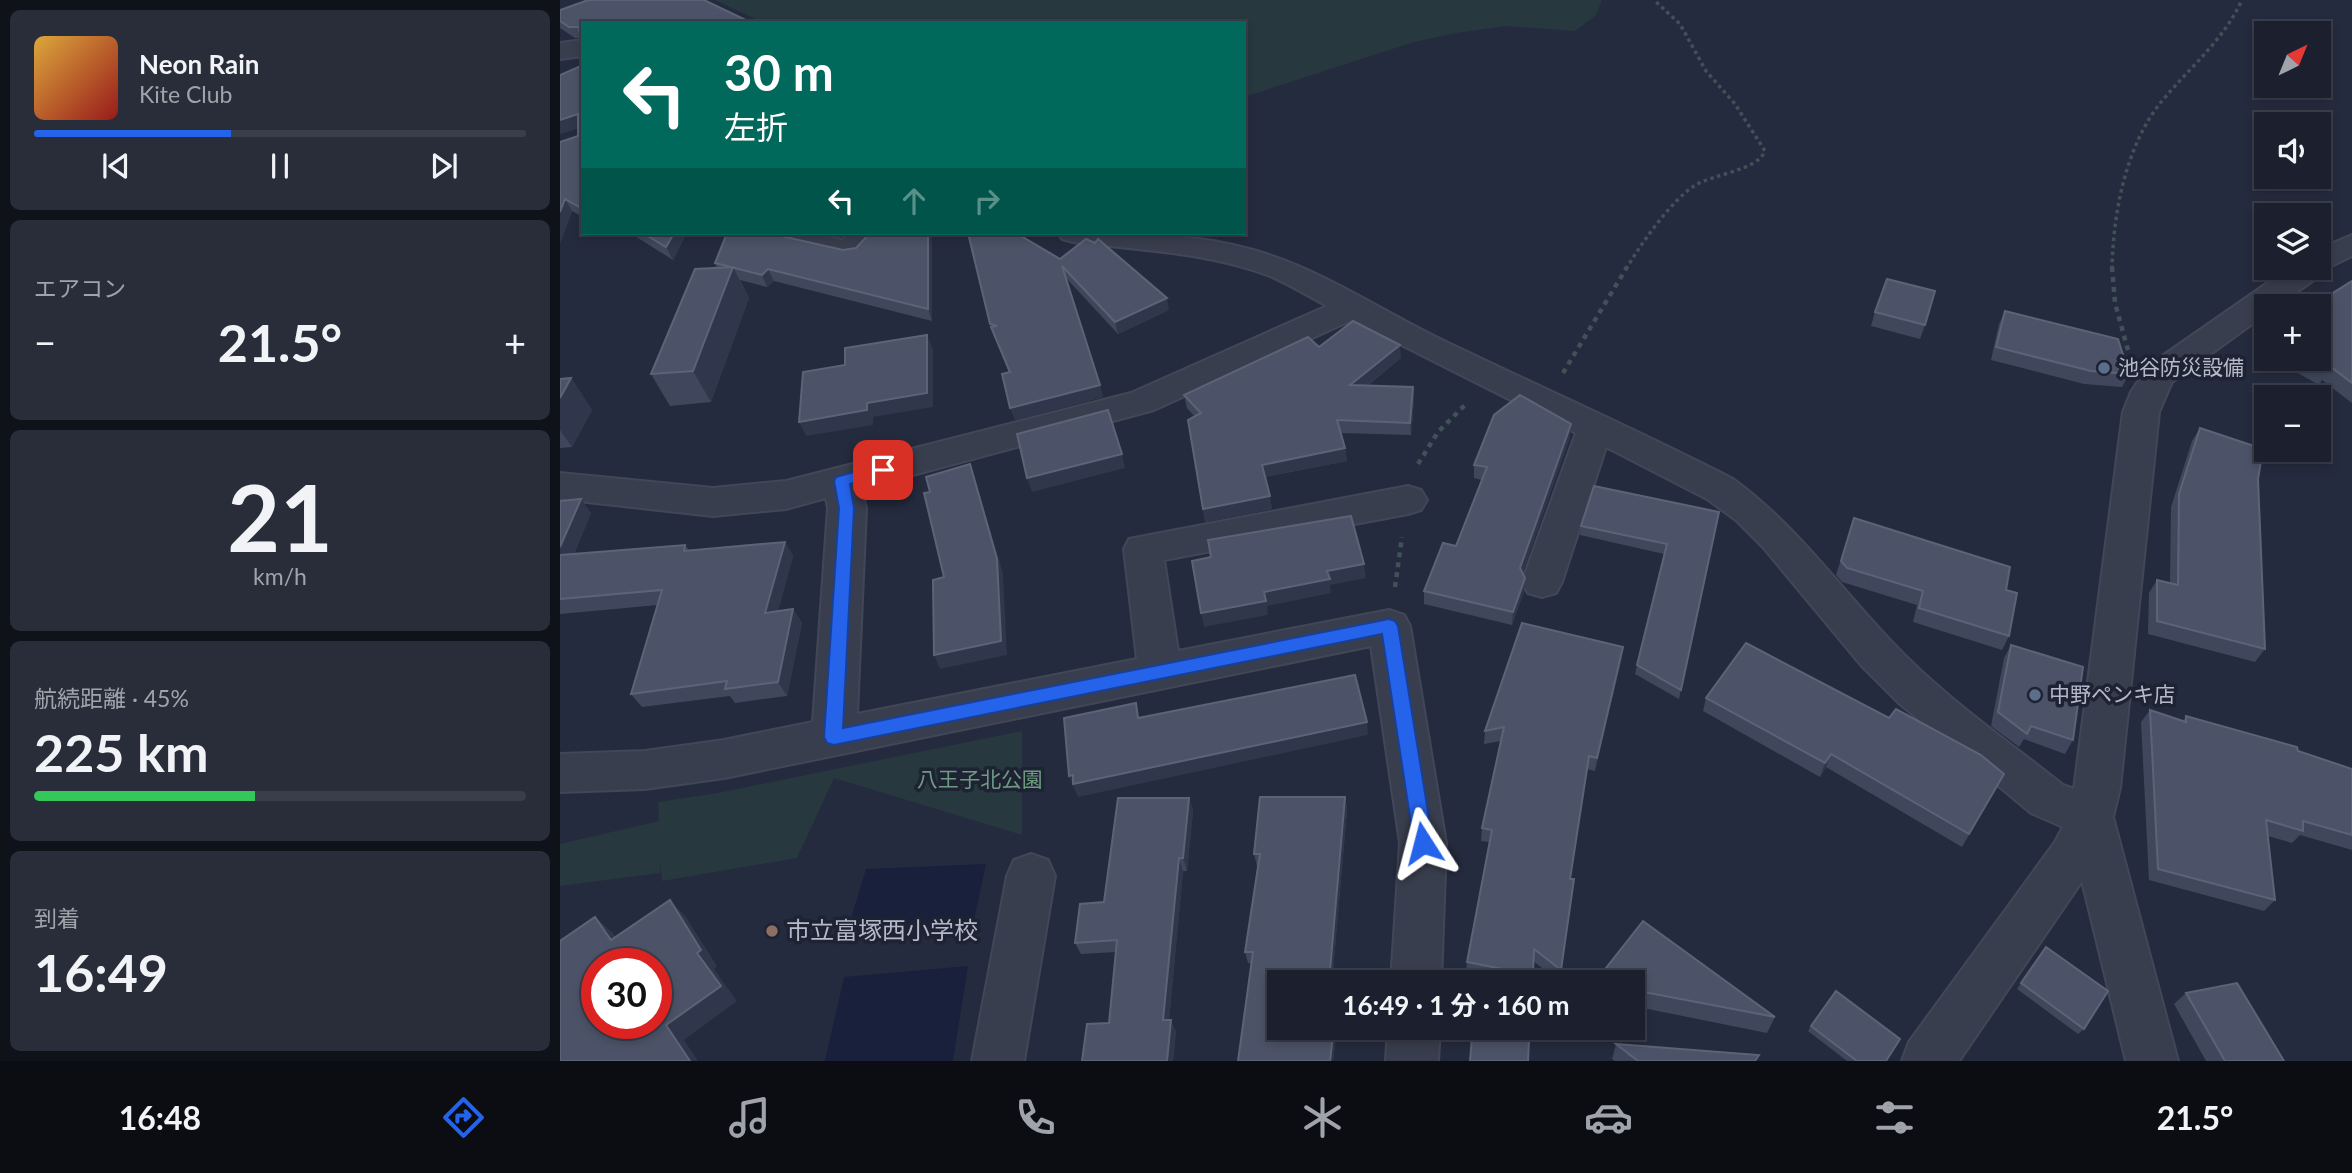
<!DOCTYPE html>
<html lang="ja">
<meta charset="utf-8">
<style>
body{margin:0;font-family:Lato,"Noto Sans JP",sans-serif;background:#292d3a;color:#f1f3f6;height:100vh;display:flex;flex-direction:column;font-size:26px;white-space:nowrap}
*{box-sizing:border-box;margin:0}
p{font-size:23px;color:#a0a3aa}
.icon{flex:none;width:38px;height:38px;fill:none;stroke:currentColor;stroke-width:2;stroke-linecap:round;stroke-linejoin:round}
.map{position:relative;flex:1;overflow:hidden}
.panel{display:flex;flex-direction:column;gap:10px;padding:10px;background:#0f1219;width:560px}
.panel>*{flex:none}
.guide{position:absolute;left:21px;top:21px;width:665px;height:214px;border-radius:0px;box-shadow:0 4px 10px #0003,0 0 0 2px #3a3e4a;background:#00695c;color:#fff;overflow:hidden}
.needle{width:46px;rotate:43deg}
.controls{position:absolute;left:1694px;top:21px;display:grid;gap:14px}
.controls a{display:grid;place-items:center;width:77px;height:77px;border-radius:0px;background:#1c202e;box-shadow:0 4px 10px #0003,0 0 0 2px #3a3e4a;font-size:35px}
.speed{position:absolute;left:21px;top:948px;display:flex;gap:14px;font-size:35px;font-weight:700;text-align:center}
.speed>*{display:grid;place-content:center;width:91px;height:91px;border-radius:50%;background:#1c202e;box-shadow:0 4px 10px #0003,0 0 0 2px #3a3e4a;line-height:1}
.speed .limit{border:10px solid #d22;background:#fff;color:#111}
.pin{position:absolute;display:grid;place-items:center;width:60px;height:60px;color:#fff;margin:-30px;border-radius:14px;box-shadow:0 4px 10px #0006}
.me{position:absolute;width:77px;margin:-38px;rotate:351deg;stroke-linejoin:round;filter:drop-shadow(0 0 5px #0008)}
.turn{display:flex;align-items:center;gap:24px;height:147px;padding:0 28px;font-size:32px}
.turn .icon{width:91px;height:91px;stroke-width:2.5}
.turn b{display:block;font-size:49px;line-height:60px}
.lanes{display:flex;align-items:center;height:66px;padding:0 28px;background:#0003;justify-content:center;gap:35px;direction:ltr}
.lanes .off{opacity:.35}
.big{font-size:52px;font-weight:700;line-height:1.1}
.panel .tile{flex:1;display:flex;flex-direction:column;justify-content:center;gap:10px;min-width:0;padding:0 24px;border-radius:10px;background:#292d3a}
.panel .dial{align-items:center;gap:0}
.dial b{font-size:91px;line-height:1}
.song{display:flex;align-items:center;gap:21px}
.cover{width:84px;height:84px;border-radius:10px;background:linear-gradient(135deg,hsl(40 70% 55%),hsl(0 70% 35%))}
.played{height:7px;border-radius:4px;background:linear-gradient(90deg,#2563eb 40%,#3a3e4a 40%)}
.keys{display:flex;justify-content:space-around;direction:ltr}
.heat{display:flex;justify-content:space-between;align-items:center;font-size:38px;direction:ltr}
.charge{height:10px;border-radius:5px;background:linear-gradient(90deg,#34c759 45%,#3a3e4a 0)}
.trip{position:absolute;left:707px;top:970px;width:378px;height:70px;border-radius:0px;background:#1c202e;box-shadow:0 4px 10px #0003,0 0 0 2px #3a3e4a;font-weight:700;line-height:70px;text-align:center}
.tab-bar{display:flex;height:112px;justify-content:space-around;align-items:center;background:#0b0d12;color:#a0a3aa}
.tab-bar .icon{width:49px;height:49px}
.tab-bar .selected{color:#2563eb}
.tab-bar b{font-size:32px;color:#f1f3f6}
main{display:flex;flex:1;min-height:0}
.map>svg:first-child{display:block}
.green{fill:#27383f}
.water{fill:#18203c}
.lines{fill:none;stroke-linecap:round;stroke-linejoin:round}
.minor-casing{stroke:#424757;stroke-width:4}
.path-far1{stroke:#405157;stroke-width:3.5;stroke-dasharray:3.5 3.5;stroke-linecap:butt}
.path{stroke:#405157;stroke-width:4.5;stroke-dasharray:5 5;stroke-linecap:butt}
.minor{fill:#393e4e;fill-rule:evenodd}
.wall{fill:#40475c}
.shaded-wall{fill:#30364b}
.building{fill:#4c5368;stroke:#5d6377;stroke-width:2;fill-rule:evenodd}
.route{fill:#2563eb;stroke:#184099;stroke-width:2}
.service-dot{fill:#5c6f8a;stroke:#1e2333;stroke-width:2.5}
.education-dot{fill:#8d6e63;stroke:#1e2333;stroke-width:2.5}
.labels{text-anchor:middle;stroke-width:7;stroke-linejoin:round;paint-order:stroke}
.poi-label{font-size:21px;fill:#b5b9c9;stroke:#1e2333;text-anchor:start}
.park-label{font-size:21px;fill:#6d9a80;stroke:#1e2333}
.near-poi-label{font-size:24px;fill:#b5b9c9;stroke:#1e2333;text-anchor:start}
</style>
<main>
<section class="panel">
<div class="tile">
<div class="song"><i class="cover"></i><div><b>Neon Rain</b><p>Kite Club</p></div></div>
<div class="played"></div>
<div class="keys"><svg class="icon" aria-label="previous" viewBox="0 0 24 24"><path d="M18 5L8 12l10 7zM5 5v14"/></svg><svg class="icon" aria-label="pause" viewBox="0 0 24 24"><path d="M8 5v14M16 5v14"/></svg><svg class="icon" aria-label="next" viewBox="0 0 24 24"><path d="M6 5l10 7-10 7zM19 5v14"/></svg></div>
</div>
<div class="tile"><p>エアコン</p>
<div class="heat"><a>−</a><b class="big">21.5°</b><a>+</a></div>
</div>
<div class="tile dial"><b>21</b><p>km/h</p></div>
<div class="tile"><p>航続距離 · 45%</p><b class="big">225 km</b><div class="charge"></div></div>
<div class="tile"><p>到着</p><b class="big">16:49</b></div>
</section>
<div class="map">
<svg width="1792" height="1061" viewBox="0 0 1792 1061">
<rect width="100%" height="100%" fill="#252b3e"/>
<path class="green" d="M155 0H1042L1036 15 1015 31 945 26 896 33 854 42 684 97V23H204Z
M462 731V835L274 778 237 858 102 881 100 861V873L0 886V844L99 821 98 802 158 793Z"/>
<path class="water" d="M426 864 412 930 286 935 306 869Z
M408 966 393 1061H265L284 977Z"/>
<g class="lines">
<g class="minor-casing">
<path id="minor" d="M23 40V56L0 59V43Z
M196 233H250L282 240 291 233H324L299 258 288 260 200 239Z
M498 233C564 233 629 232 693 250 758 268 815 307 876 337 975 385 1076 429 1173 479 1235 524 1278 585 1330 640 1381 695 1445 739 1503 785L1514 789 1563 412 1571 392 1588 366 1729 268H1759V249L1792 235V256L1765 269 1761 275 1717 306H1706V314L1612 382 1599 412 1560 788 1553 817 1618 1061H1566L1522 881 1399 1061H1342L1349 1042 1495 842 1503 827 1471 813 1340 704 1301 665 1203 547 1177 521 1147 499 1046 447 1002 582 996 593 982 597 968 593 962 582 1016 433 792 320 594 410 301 489 306 508 297 714 577 659 564 549 569 539 848 486 861 490 867 500 861 510 848 514 604 560 618 651 829 610 844 615 850 626 886 843 881 982H831L840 843 811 646 164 778 85 789 0 792V754L85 751 164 740 253 722 268 508 266 498 226 509 153 516 0 499V473L153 488 226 481 571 393 767 306C748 296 729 284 710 276 647 252 578 250 513 242L502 239Z
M471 854 488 860 495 876 464 1061H412L447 876 454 860Z
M828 1027H880L878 1061H826Z"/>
</g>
<path class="path-far1" d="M1066 269C1081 244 1110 202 1134 186 1152 174 1197 171 1205 151L1175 104 1146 71 1120 24 1094 0
M1552 269C1553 214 1566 144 1602 101 1630 67 1663 41 1682 0"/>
<path class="path" d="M1552 267 1555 303 1569 354
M1003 373 1067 267
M858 464 878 432 907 403
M835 587 842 537"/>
<use href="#minor" class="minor"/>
</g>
<path class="wall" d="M25 0H144L23 23V41L21 38H15L0 28V10L25 1Z
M23 65V217L12 211 0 243V141L18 136V128L0 134V75Z
M70 233H127L113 260Z
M261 233H288L281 237Z
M408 233 500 259 609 310 558 334 507 279 543 397 455 420 449 373 431 327Z
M372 239V321L214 281 207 287 180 280 189 298 151 402 110 406 91 374 157 268 155 263 283 250Z
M1792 281V403L1762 380 1759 385 1713 359H1759Z
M1445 311 1569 374 1562 387 1524 384 1431 360 1439 324Z
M1315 312 1365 325 1360 339 1311 326Z
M1706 335V355L1697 350Z
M759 347 841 358 807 386 853 387 854 400 851 435 781 433 785 448 787 461 705 477 712 509 645 522 643 509 635 417 627 408 624 395Z
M11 378 32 410 12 447 0 448V379Z
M1640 428 1698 479 1705 649 1695 662 1588 634 1589 593 1597 580 1610 583 1611 507 1632 441Z
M1010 437 962 573 965 578 964 591 952 625 864 604V591L896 546 922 480 914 478V465Z
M0 501 31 513 14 554 125 545 129 550 225 542 233 556 218 611 233 609 242 623 227 696 175 703 170 696 82 707 71 694 98 605 0 614Z
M1159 512 1119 699 1075 674 1104 554 1020 535 1021 526Z
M1294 518 1446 590 1449 636 1442 650 1353 622 1357 605 1282 582 1276 575Z
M1451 645 1513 740 1505 754 1464 739 1459 747 1431 726 1444 658Z
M1063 647 1061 661 1035 771 1027 769 1010 879H1014L999 981 973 961 972 982H948L906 973 907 962 929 842 921 841 922 828 941 741 924 744 925 731Z
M1146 698 1329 718 1444 774 1402 847 1266 767 1260 777 1143 711Z
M1590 710 1623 721 1626 716 1792 769V850L1740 835 1732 843 1708 836 1715 900 1704 911 1589 880 1581 722Z
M700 797H785L787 810 772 982H719V1027H777L773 1061H678L691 963H688L685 952 698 866H697L694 854Z
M629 798 633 811 627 871H623L609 1020 616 1031 613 1061H522L549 1023 556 952 521 954 515 943 544 902Z
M1481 953 1524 1029 1518 1034 1457 989Z
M1073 982 1215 1017 1207 1033 1073 1006Z
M1626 993 1724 1061H1646L1614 1004Z
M1251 1026 1326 1061H1287L1248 1031Z
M1056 1044 1199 1055 1196 1061H1055L1052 1059Z"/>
<path class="shaded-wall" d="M18 114 23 126 0 134V120Z
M5 199 12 211 0 243V212Z
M114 233H127L113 260 106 247Z
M280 233H288L281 237Z
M368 233H370L372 239V321L368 309Z
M173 267 189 298 151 402 133 371Z
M208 269 214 281 207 287 202 275Z
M607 298 609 310 558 334 555 322Z
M367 335 373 349V407L313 417V425L246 436 239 422Z
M840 345 841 358 791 398 790 385Z
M11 378 32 410 12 447 0 430V398Z
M540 385 543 397 455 420 450 408Z
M853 387 854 400 851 435 850 423Z
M1011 424 1010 437 960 581V568Z
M785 448 787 461 704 477 702 465Z
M562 454 565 468 472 492 467 478Z
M410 464 415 478 443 573 447 655 380 669 374 655Z
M710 496 712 509 645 522 643 509Z
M21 499 31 513 7 570 0 560V547Z
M225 542 233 556 214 627 205 613Z
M804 564 806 578 770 585 771 593 707 606 708 615 644 627 641 613 767 571Z
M965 578 964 591 952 625 953 612Z
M233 609 242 623 227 696 218 682Z
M1063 647 1061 661 1035 771 1037 758Z
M807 722 808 735 518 797 509 776Z
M1271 754 1266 767 1260 777 1265 763Z
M785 797 787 810 772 982H769Z
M629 798 633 811 627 871 623 858Z
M619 858 623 871 608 1031 603 1020Z
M110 900 126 917 157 966 154 969 177 1001 124 1040 138 1061H130L106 1025 137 953Z
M35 917 53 933 69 957 51 940Z
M611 1020 616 1031 613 1061H607Z
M774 1027H777L773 1061H770Z"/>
<path class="building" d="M28 0H144L192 23H23V37L20 35 19 27H9L0 21V10Z
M23 65V209L5 199 0 212V142L18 136V114L0 120V75Z
M83 233H114L106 247Z
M167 233H208L283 250 296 248 310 233H368V309L208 269 202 275 155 263Z
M408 233H437L445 234 448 233H456L500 259 526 239 535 243 538 239 607 298 555 322 502 266 540 385 450 408 442 374 450 372 431 327 437 326 430 324Z
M173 267 133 371 91 374 135 269Z
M1327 279 1375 291 1365 325 1315 312Z
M1792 281V383L1771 367 1767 371 1745 359H1759V306H1752Z
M1445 311 1558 339 1569 374 1531 371 1436 347Z
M793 321 840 345 790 385 853 387 850 423 777 420 785 448 702 465 710 496 643 509 628 420 641 413 624 395 748 337 759 347Z
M367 335V393L307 403V410L239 422 243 372 285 365V348Z
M11 378 0 398V379Z
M960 395 1011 424 960 568 965 578 953 612 864 591 883 543 896 546 927 467 914 465 934 415Z
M548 410 562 454 467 478 457 434Z
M1640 428 1703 449 1698 479 1705 649 1597 621V580L1618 585 1619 494Z
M410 464 437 559 441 641 374 655 373 580 384 577 364 493 370 492 366 477Z
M1034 486 1159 512 1121 690 1077 665 1107 544 1021 526Z
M21 499 0 547V501Z
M791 516 804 564 767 571 770 579 704 592 706 601 641 613 632 561 651 557 648 540Z
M1294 518 1450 567 1446 590 1457 593 1449 636 1359 608 1363 591 1287 568 1281 561Z
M225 542 205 613 233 609 218 682 165 689 167 681 71 694 102 590 0 599V555L125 545 124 551Z
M962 623 1063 647 1037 758 1029 756 1010 879H1014L1001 970 974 949 973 975 907 962 932 830 922 828 944 727 925 731Z
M1186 643 1329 718 1336 709 1421 755 1444 774 1409 834 1271 754 1265 763 1146 698Z
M1451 645 1523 667 1513 740 1471 726 1467 734 1438 712Z
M795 675 807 722 513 784V775L509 776 504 718 576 703 578 718Z
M1590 710 1626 722V716L1737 747 1738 751 1792 769V835L1743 821V831L1706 820 1715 900 1598 869Z
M700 797H785L769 982H719V1027H774L770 1061H678L693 952H685L700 854H694Z
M558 798H629L623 858H619L603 1020H611L607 1061H522L527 1024 549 1023 557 940 515 943 520 904 544 902Z
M110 900 141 950 137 953 161 986 106 1025 130 1061H0V941L35 917 51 940ZM37 964H96V1024H37Z
M1083 921 1215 1017 1073 990V982H1035Z
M1486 947 1548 991 1524 1029 1461 983Z
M1677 983 1724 1061H1665L1626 993Z
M1276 991 1340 1039 1326 1061H1297L1251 1026Z
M912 1037 969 1041 968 1061H910Z
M1056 1044 1199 1055 1195 1061H1078Z"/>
<path class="route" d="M323 464 330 470 328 473 290 484 294 508 283 728 829 619 835 621 838 626 873 843 870 849 863 852 857 849 854 843 822 634 274 745 267 743 264 737 279 508 274 481 276 477Z"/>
<g class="service-dot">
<circle cx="1544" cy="368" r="7"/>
<circle cx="1475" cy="695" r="7"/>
</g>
<circle class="education-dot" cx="212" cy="931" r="7"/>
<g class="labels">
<g class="poi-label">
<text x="1558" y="375">池谷防災設備</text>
<text x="1489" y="702">中野ペンキ店</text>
</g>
<g class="park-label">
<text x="420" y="787">八王子北公園</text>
</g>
<g class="near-poi-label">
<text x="226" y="939">市立富塚西小学校</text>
</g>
</g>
</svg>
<div class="controls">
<a><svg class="needle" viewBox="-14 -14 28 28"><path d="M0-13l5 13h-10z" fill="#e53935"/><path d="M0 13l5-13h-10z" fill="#a0a3aa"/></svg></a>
<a><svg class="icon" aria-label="sound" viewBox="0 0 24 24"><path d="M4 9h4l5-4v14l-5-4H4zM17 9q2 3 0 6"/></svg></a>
<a><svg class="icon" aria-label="layers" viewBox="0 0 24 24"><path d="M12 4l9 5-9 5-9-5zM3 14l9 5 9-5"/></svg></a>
<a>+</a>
<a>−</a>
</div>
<div class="speed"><div class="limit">30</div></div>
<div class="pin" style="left:323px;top:470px;background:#d93025"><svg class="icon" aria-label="arrive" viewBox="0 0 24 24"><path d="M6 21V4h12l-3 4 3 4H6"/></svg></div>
<svg class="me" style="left:863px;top:843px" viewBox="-20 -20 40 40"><path d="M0-17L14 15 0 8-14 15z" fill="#2563eb" stroke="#fff" stroke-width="4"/></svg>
<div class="trip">16:49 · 1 分 · 160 m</div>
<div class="guide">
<div class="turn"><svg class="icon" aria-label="left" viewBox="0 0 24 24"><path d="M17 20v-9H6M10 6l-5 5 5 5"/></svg><div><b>30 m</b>左折</div></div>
<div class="lanes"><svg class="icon" aria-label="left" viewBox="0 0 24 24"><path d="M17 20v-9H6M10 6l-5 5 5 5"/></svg><svg class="icon off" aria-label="ahead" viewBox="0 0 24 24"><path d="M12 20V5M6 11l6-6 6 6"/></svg><svg class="icon off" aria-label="right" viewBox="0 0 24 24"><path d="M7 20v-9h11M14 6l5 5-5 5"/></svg></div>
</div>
</div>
</main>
<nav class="tab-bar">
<b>16:48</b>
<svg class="icon selected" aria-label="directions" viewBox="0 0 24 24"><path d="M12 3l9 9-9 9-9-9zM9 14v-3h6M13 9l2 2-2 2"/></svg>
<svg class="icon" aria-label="music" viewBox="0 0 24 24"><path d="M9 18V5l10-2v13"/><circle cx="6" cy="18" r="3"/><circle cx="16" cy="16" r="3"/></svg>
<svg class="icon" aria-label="phone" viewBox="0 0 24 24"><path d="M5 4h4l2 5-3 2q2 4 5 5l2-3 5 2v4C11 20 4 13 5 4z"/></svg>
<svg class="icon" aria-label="climate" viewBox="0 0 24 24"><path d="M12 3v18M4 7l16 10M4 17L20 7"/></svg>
<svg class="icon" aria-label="car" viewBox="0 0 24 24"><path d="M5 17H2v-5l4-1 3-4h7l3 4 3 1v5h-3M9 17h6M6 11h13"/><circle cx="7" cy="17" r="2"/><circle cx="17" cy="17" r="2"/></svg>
<svg class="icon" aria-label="filters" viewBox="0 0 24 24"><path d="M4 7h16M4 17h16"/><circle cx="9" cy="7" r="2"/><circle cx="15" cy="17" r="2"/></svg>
<b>21.5°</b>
</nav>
